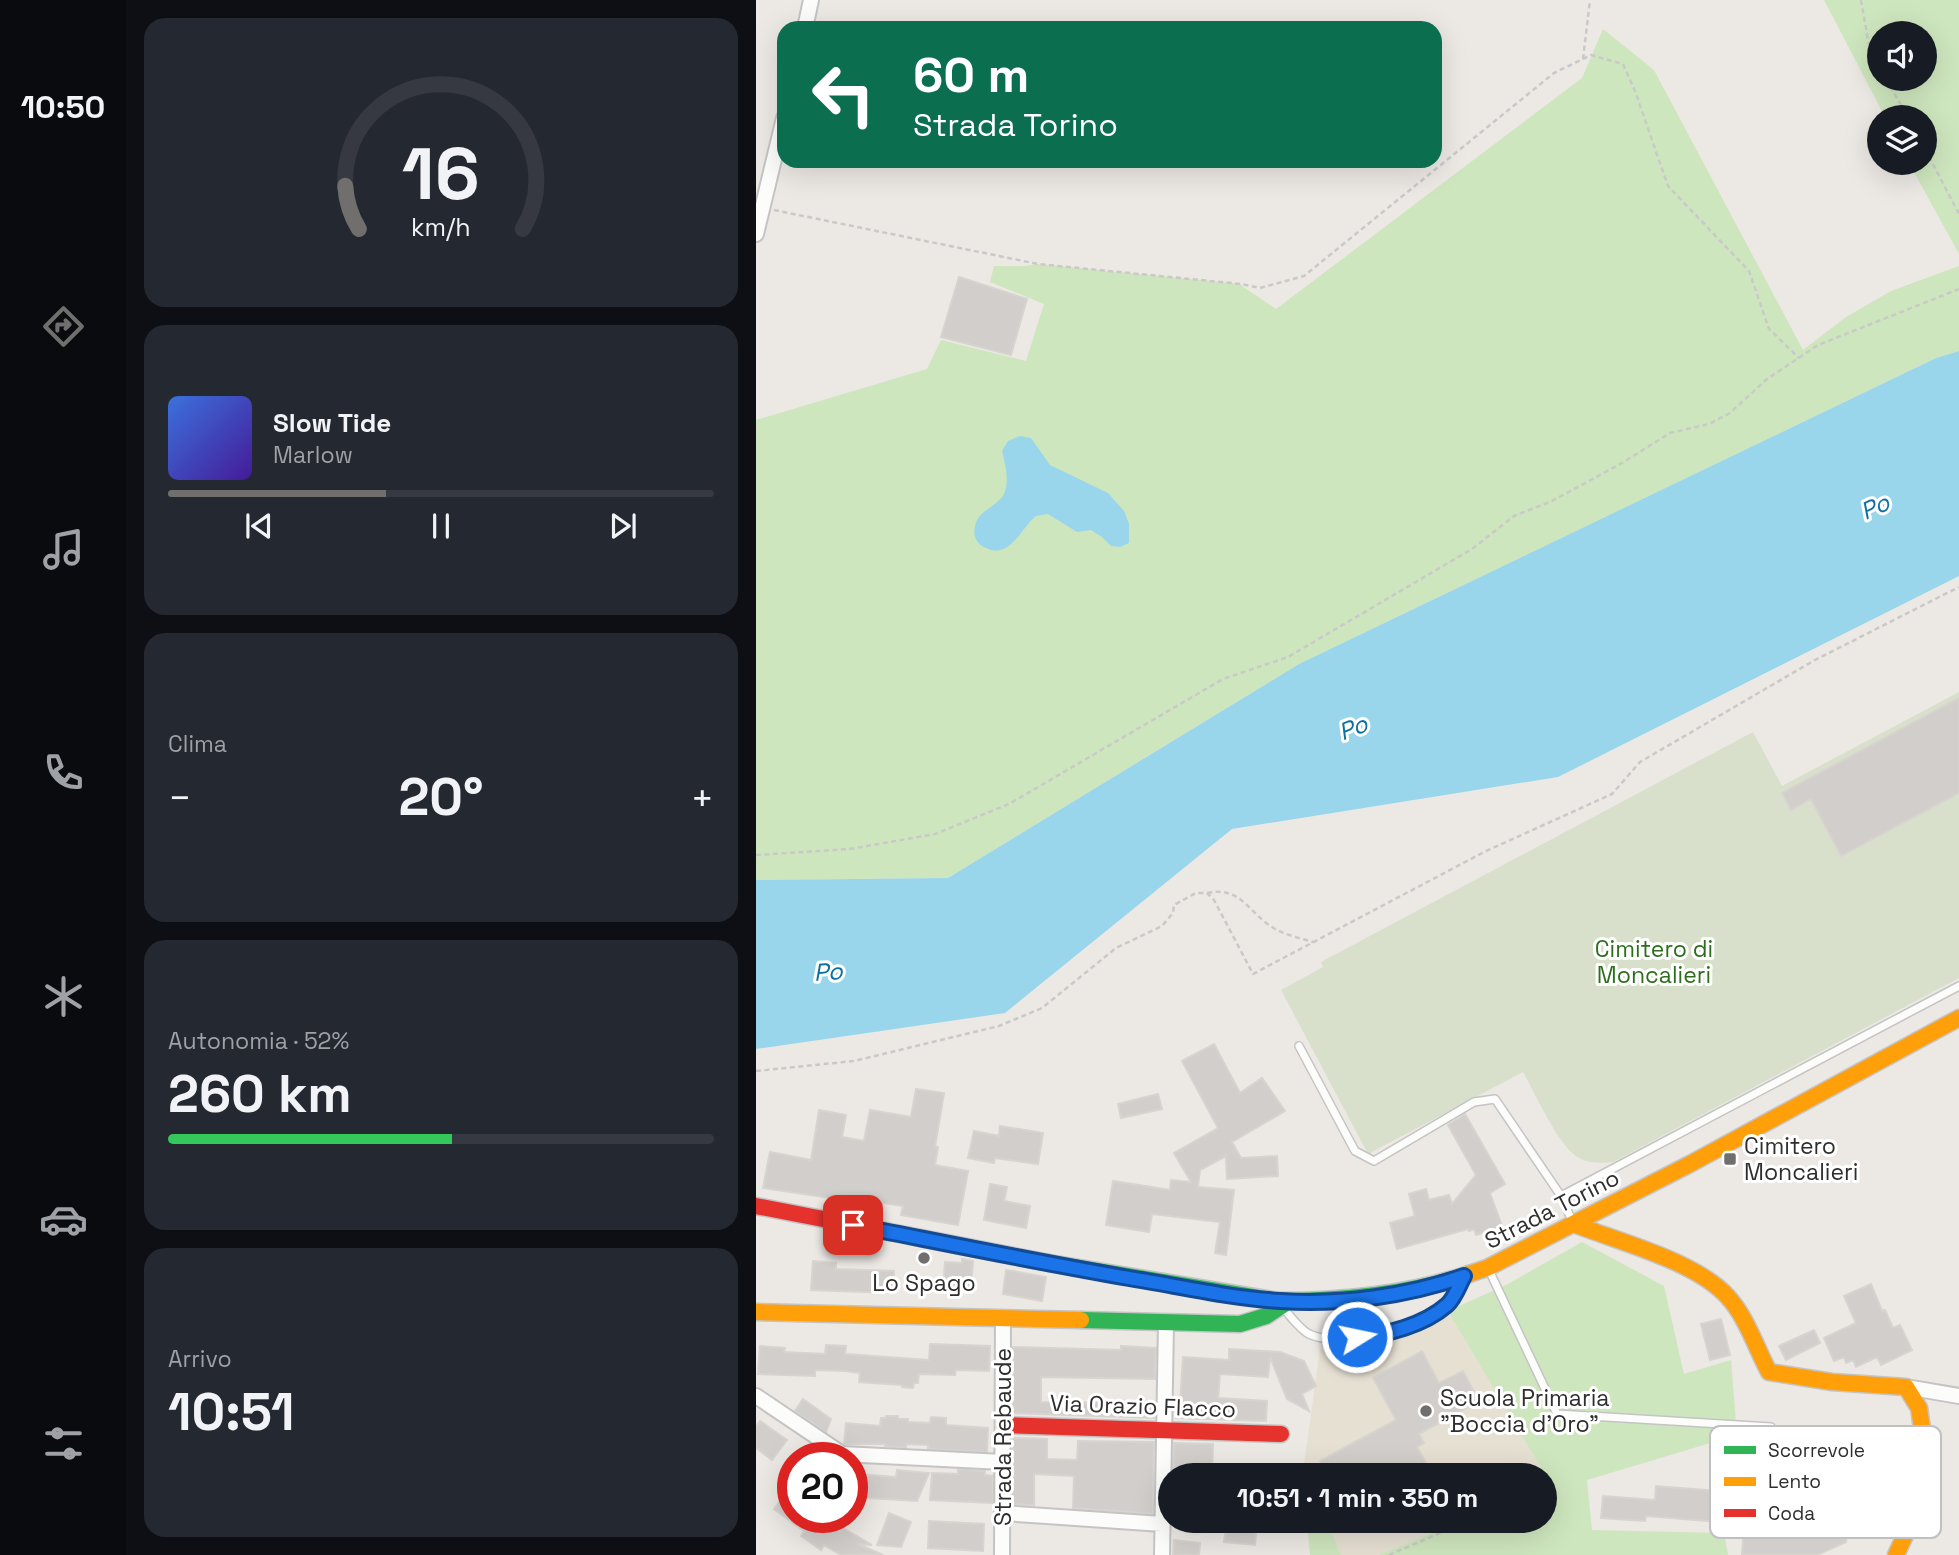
<!DOCTYPE html>
<html lang="it">
<meta charset="utf-8">
<style>
body{margin:0;font-family:"Space Grotesk",sans-serif;background:#242831;color:#f1f3f6;height:100vh;display:flex;flex-direction:column;font-size:26px;white-space:nowrap}
*{box-sizing:border-box;margin:0}
p{font-size:23px;color:#9ea1a6}
.icon{flex:none;width:38px;height:38px;fill:none;stroke:currentColor;stroke-width:2;stroke-linecap:round;stroke-linejoin:round}
.map{position:relative;flex:1;overflow:hidden}
.panel{display:flex;flex-direction:column;gap:18px;padding:18px;background:#0d0f14;width:630px}
.panel>*{flex:none}
.top-card{position:absolute;left:21px;top:21px;width:665px;height:147px;border-radius:21px;box-shadow:0 7px 28px #0002;background:#0b6e4f;color:#fff;overflow:hidden}
.tools{position:absolute;left:1111px;top:21px;display:grid;gap:14px}
.tools a{display:grid;place-items:center;width:70px;height:70px;border-radius:50%;background:#171b24;box-shadow:0 7px 28px #0002;font-size:35px}
.speed{position:absolute;left:21px;top:1442px;display:flex;gap:14px;font-size:35px;font-weight:700;text-align:center}
.speed>*{display:grid;place-content:center;width:91px;height:91px;border-radius:50%;background:#171b24;box-shadow:0 7px 28px #0002;line-height:1}
.speed .limit{border:10px solid #d22;background:#fff;color:#111}
.pin{position:absolute;display:grid;place-items:center;width:60px;height:60px;color:#fff;margin:-30px;border-radius:14px;box-shadow:0 4px 10px #0006}
.me{position:absolute;width:77px;margin:-38px;rotate:80deg;stroke-linejoin:round;filter:drop-shadow(0 0 5px #0008)}
.turn{display:flex;align-items:center;gap:24px;height:147px;padding:0 21px;font-size:32px}
.turn .icon{width:91px;height:91px;stroke-width:2.5}
.turn b{display:block;font-size:49px;line-height:60px}
.big{font-size:52px;font-weight:800;line-height:1.1}
.panel .widget{flex:1;display:flex;flex-direction:column;justify-content:center;gap:10px;min-width:0;padding:0 24px;border-radius:21px;background:#242831}
.panel .dial{align-items:center;gap:0}
.dial svg{height:182px;overflow:visible;fill:none;stroke:#363941;stroke-width:7;stroke-linecap:round;text-anchor:middle}
.dial text{fill:#f1f3f6;stroke:none}
.song{display:flex;align-items:center;gap:21px}
.cover{width:84px;height:84px;border-radius:10px;background:linear-gradient(135deg,hsl(220 70% 55%),hsl(260 70% 35%))}
.played{height:7px;border-radius:4px;background:linear-gradient(90deg,#706f6e 40%,#363941 40%)}
.keys{display:flex;justify-content:space-around;direction:ltr}
.heat{display:flex;justify-content:space-between;align-items:center;font-size:38px;direction:ltr}
.charge{height:10px;border-radius:5px;background:linear-gradient(90deg,#34c759 52%,#363941 0)}
.trip{position:absolute;left:402px;top:1463px;width:399px;height:70px;border-radius:35px;background:#171b24;box-shadow:0 7px 28px #0002;font-weight:800;line-height:70px;text-align:center}
main{display:flex;flex:1;min-height:0}
.dock{display:flex;flex-direction:column;width:126px;justify-content:space-around;align-items:center;background:#090b0e;color:#9ea1a6}
.dock .icon{width:49px;height:49px}
.dock .on{color:#706f6e}
.dock b{font-size:32px;color:#f1f3f6}
.map>svg:first-child{display:block}
.education{fill:#e6e0d3}
.green{fill:#cee6be;fill-rule:evenodd}
.cemetery{fill:#d8e0cc}
.water{fill:#99d6ec}
.building{fill:#d1cecb;stroke:#d7d4d0;stroke-width:2;fill-rule:evenodd}
.lines{fill:none;stroke-linecap:round;stroke-linejoin:round}
.lane-casing{stroke:#c5c4c5;stroke-width:10}
.street-casing{stroke:#c5c4c5;stroke-width:18}
.fast-casing{stroke:#c5c4c5;stroke-width:19}
.slow-casing{stroke:#c5c4c5;stroke-width:19}
.jam-casing{stroke:#c5c4c5;stroke-width:19}
.path{stroke:#c9c9c8;stroke-width:2.5;stroke-dasharray:5 3.5;stroke-linecap:butt}
.lane{stroke:#fcfcfb;stroke-width:7}
.street{stroke:#fcfcfb;stroke-width:14}
.fast{stroke:#30b455;stroke-width:16}
.slow{stroke:#ff9f0a;stroke-width:16}
.jam{stroke:#e5322d;stroke-width:16}
.route-casing{stroke:#114b97;stroke-width:18}
.route{stroke:#1a73e8;stroke-width:12}
.poi-dot{fill:#706f6e;stroke:#fff;stroke-width:2.5}
.labels{text-anchor:middle;stroke-width:6;stroke-linejoin:round;paint-order:stroke}
.park-label{font-size:23px;fill:#2c6e1b;stroke:#fff}
.poi-label{font-size:23px;fill:#2e2e2e;stroke:#fff;text-anchor:start}
.street-label{font-size:23px;fill:#2e2e2e;stroke:#fff}
.water-label{font-size:24px;font-style:italic;fill:#0d6fa3;stroke:#fff}
.key{fill:#fff;stroke:#c0c0c0;stroke-width:2}
.key-label{font-size:19px;fill:#2e2e2e}
</style>
<main>
<nav class="dock">
<b>10:50</b>
<svg class="icon on" aria-label="directions" viewBox="0 0 24 24"><path d="M12 3l9 9-9 9-9-9zM9 14v-3h6M13 9l2 2-2 2"/></svg>
<svg class="icon" aria-label="music" viewBox="0 0 24 24"><path d="M9 18V5l10-2v13"/><circle cx="6" cy="18" r="3"/><circle cx="16" cy="16" r="3"/></svg>
<svg class="icon" aria-label="phone" viewBox="0 0 24 24"><path d="M5 4h4l2 5-3 2q2 4 5 5l2-3 5 2v4C11 20 4 13 5 4z"/></svg>
<svg class="icon" aria-label="climate" viewBox="0 0 24 24"><path d="M12 3v18M4 7l16 10M4 17L20 7"/></svg>
<svg class="icon" aria-label="car" viewBox="0 0 24 24"><path d="M5 17H2v-5l4-1 3-4h7l3 4 3 1v5h-3M9 17h6M6 11h13"/><circle cx="7" cy="17" r="2"/><circle cx="17" cy="17" r="2"/></svg>
<svg class="icon" aria-label="filters" viewBox="0 0 24 24"><path d="M4 7h16M4 17h16"/><circle cx="9" cy="7" r="2"/><circle cx="15" cy="17" r="2"/></svg>
</nav>
<section class="panel">
<div class="widget dial"><svg viewBox="0 0 100 80">
<path d="M14 69A42 42 0 1 1 86 69"/>
<path d="M14 69A42 42 0 0 1 8 50" stroke="#706f6e"/>
<text x="50" y="56" font-size="32" font-weight="700">16</text>
<text x="50" y="72" font-size="11">km/h</text>
</svg></div>
<div class="widget">
<div class="song"><i class="cover"></i><div><b>Slow Tide</b><p>Marlow</p></div></div>
<div class="played"></div>
<div class="keys"><svg class="icon" aria-label="previous" viewBox="0 0 24 24"><path d="M18 5L8 12l10 7zM5 5v14"/></svg><svg class="icon" aria-label="pause" viewBox="0 0 24 24"><path d="M8 5v14M16 5v14"/></svg><svg class="icon" aria-label="next" viewBox="0 0 24 24"><path d="M6 5l10 7-10 7zM19 5v14"/></svg></div>
</div>
<div class="widget"><p>Clima</p>
<div class="heat"><a>−</a><b class="big">20°</b><a>+</a></div>
</div>
<div class="widget"><p>Autonomia · 52%</p><b class="big">260 km</b><div class="charge"></div></div>
<div class="widget"><p>Arrivo</p><b class="big">10:51</b></div>
</section>
<div class="map">
<svg width="1203" height="1555" viewBox="0 0 1203 1555">
<rect width="100%" height="100%" fill="#ece8e4"/>
<path class="education" d="M692 1311 732 1373 789 1475H553L548 1464 564 1349 615 1343Z
M571 1521H705L622 1555H585Z"/>
<path class="green" d="M1068 0H1203V254L1153 163H1169V117H1129ZM1124 33H1169V79H1124Z
M847 29 898 70 1047 350 1090 317 1135 291 1203 266V351L1180 358 543 664 192 878 0 880V420L171 369 185 340 270 361 288 304 234 282 238 266H271L282 264 485 284 486 286 520 309 826 78Z
M826 1242 908 1286 928 1374 975 1360 981 1435 831 1480 836 1530 968 1533 972 1555H622L705 1521H789V1486L794 1483 692 1311 750 1285Z
M551 1521H571L585 1555H554Z"/>
<path class="cemetery" d="M1203 692V978L857 1162C844 1163 831 1164 820 1156 801 1143 779 1093 767 1072L612 1154 525 990 567 967 565 962 997 732 1026 786Z"/>
<path class="water" d="M1203 351V576L802 777 476 829 249 1013 0 1049V880L192 878 543 664 1180 358Z
M264 436 275 438 294 465 352 493 368 511 373 524V543L364 547 355 546 346 537 335 530 321 532 292 514 280 516C266 527 256 555 235 550 230 548 224 546 221 541 217 535 218 527 221 520 226 510 242 505 248 494 254 481 249 464 246 451L252 441Z"/>
<path class="building" d="M203 277 271 299 255 355 185 337Z
M1203 698V793L1085 856 1055 799 1035 810 1026 793Z
M458 1044 484 1093 506 1078 529 1111 476 1142 485 1158 521 1156 522 1176 471 1179 470 1156 444 1170 442 1187 478 1190 470 1255 459 1253 464 1222 396 1214 393 1232 350 1225 357 1181 414 1190 415 1180 435 1182 418 1153 462 1128 426 1061Z
M160 1089 188 1093 179 1147H182L179 1165 212 1171 202 1225 145 1215 147 1206 88 1197V1200L7 1188 14 1152 55 1160 63 1110 90 1115 86 1137 108 1141 114 1110 155 1117Z
M402 1094 406 1109 365 1118 362 1104Z
M709 1114 749 1184 734 1193 746 1226 720 1235 718 1229 713 1231 712 1229 641 1249 634 1223 659 1216 653 1194 670 1189 673 1200 693 1195 696 1204 720 1175 692 1125Z
M244 1126 287 1133 282 1164 239 1158 238 1163 212 1158 218 1131 243 1136Z
M234 1184 251 1187 248 1201 274 1206 270 1228 228 1220Z
M206 1259 217 1261 215 1290 187 1289 189 1262 206 1263Z
M57 1261 80 1263V1269L138 1271 137 1293 55 1290Z
M250 1270 290 1277 286 1301 247 1294Z
M1115 1284 1126 1311 1129 1310 1137 1328 1144 1325 1156 1350 1125 1365 1121 1357 1100 1367 1097 1360 1090 1363 1088 1357 1078 1361 1068 1338 1100 1323 1088 1296Z
M965 1319 974 1355 954 1360 945 1324Z
M1058 1330 1064 1343 1030 1360 1023 1346Z
M174 1344 234 1346 233 1371 200 1370 199 1375 163 1374 162 1383H158L157 1388 146 1387V1385L103 1382 104 1373 89 1371 59 1370V1376L2 1374 4 1346 29 1348 28 1352 69 1354 70 1345 90 1346 89 1354 173 1360Z
M365 1346 400 1348 399 1379 285 1377V1402L357 1403V1400L399 1402 398 1418 256 1413 257 1347 365 1350Z
M473 1349 524 1352 548 1361 560 1386 546 1394 553 1411 531 1399 514 1357 512 1377 464 1374 462 1398 511 1401 510 1421 420 1418 421 1404H424L427 1357 473 1360Z
M666 1351 683 1383 707 1371 723 1401 663 1434 668 1443 661 1447 677 1475H571L564 1461 640 1420 617 1378Z
M47 1399 75 1419 70 1432 39 1411Z
M130 1416H142V1419H152V1422L174 1423 175 1417 190 1418V1425L232 1428 231 1452 172 1449V1445L150 1444V1448L129 1446V1444H88L90 1423 124 1426 125 1418H130Z
M4 1421 31 1440 16 1460 0 1448V1427Z
M256 1438 291 1439V1459L321 1460 322 1441 398 1442 397 1514 317 1508 318 1476 278 1474V1505L256 1504Z
M1076 1442 1132 1446 1130 1474 1137 1475 1134 1517 1129 1527 1121 1534 1091 1532 1090 1542 1061 1555H986L988 1524 890 1516 889 1521 845 1518 847 1496 899 1500 900 1486 1014 1495 1017 1460 1036 1461 1032 1508 1065 1510 1068 1463 1074 1464ZM1090 1467 1111 1468 1109 1501 1088 1500Z
M418 1443 457 1444 456 1475H417Z
M202 1469 229 1471V1475L237 1476V1503L174 1500 176 1473 202 1474Z
M141 1470 173 1473 161 1501 97 1497 99 1474 140 1477Z
M37 1482V1517H87L82 1525 116 1545 102 1544 127 1555H85L68 1545 65 1550 45 1536 48 1531 18 1509Z
M133 1513 155 1522 145 1547 121 1545Z
M173 1521 228 1524 227 1551 172 1548Z
M471 1521H501L499 1545 468 1542Z
M418 1540 444 1543 443 1555H417Z"/>
<g class="lines">
<g class="lane-casing">
<path id="lane" d="M543 1046 599 1151 618 1161 718 1102 739 1099 805 1196
M817 1223 805 1196 1203 986
M732 1268 801 1414 1015 1427
M526 1307C534 1315 543 1329 553 1334 584 1349 668 1328 692 1304 698 1298 702 1288 706 1280"/>
</g>
<g class="street-casing">
<path id="street" d="M49 28 55 0
M0 234 28 118
M1150 1387 1203 1396
M0 1396 86 1454 247 1462
M247 1513 406 1524
M246 1555 247 1320
M406 1555 410 1323"/>
</g>
<g class="fast-casing">
<path id="fast" d="M293 1263 522 1301C587 1301 651 1295 713 1274
M325 1320 484 1324 510 1316 533 1301"/>
</g>
<g class="slow-casing">
<path id="slow" d="M818 1224C863 1242 940 1261 972 1297 991 1318 1000 1348 1013 1372L1076 1382 1150 1387 1163 1408 1168 1442 1161 1509 1140 1555
M713 1274 731 1268 934 1164 1203 1018
M0 1312 325 1320"/>
</g>
<g class="jam-casing">
<path id="jam" d="M0 1206 293 1263
M248 1425 525 1434"/>
</g>
<path class="path" d="M1105 0 1114 51 1124 67
M827 59 834 0
M1130 79 1152 117
M1169 149 1203 214
M18 210 282 264 485 284 504 288 548 276 798 73 835 55 867 64 879 91 912 186 993 271 1013 329 1043 358
M0 855 94 849 179 834 253 804 467 679 532 657 716 549 758 516 796 501 866 463 914 433 953 424 974 413 1011 379 1062 345 1203 289
M451 893C485 886 492 912 516 927 528 935 544 938 557 942
M0 1071 98 1061 243 1026 286 1008 360 948 406 926 417 913 418 905 440 893H451L458 900 497 974 730 851 856 794 884 762 1059 660 1203 587
M633 1555 712 1521"/>
<use href="#lane" class="lane"/>
<use href="#street" class="street"/>
<use href="#fast" class="fast"/>
<use href="#slow" class="slow"/>
<use href="#jam" class="jam"/>
</g>
<g class="lines">
<g class="route-casing">
<path id="route" d="M97 1225C189 1243 281 1262 373 1278 423 1286 474 1298 525 1301 585 1305 651 1296 708 1276 703 1285 699 1298 691 1305 668 1325 631 1335 601 1337"/>
</g>
<use href="#route" class="route"/>
</g>
<g class="poi-dot">
<rect x="967" y="1152" width="14" height="14" rx="3.5"/>
<circle cx="168" cy="1258" r="7"/>
<circle cx="670" cy="1411" r="7"/>
</g>
<g class="labels">
<g class="park-label">
<text x="898" y="957">Cimitero di<tspan x="898" dy="26">Moncalieri</tspan></text>
</g>
<g class="poi-label">
<text x="988" y="1154">Cimitero<tspan x="988" dy="26">Moncalieri</tspan></text>
<text x="168" y="1291" text-anchor="middle">Lo Spago</text>
<text x="684" y="1406">Scuola Primaria<tspan x="684" dy="26">"Boccia d'Oro"</tspan></text>
</g>
<g class="street-label">
<text transform="translate(796 1209) rotate(-27)" y="8">Strada Torino</text>
<text transform="translate(387 1406) rotate(2)" y="8">Via Orazio Flacco</text>
<text transform="translate(247 1437) rotate(-90)" y="8">Strada Rebaude</text>
</g>
<g class="water-label">
<text transform="translate(1119 507) rotate(-25)" y="8">Po</text>
<text transform="translate(597 728) rotate(-21)" y="8">Po</text>
<text transform="translate(72 972) rotate(-4)" y="8">Po</text>
</g>
</g>
<rect x="954" y="1426" width="231" height="112" rx="10" class="key"/>
<rect x="968" y="1446" width="32" height="8" fill="#30b455"/>
<rect x="968" y="1477" width="32" height="9" fill="#ff9f0a"/>
<rect x="968" y="1509" width="32" height="8" fill="#e5322d"/>
<g class="key-label">
<text x="1012" y="1457">Scorrevole</text>
<text x="1012" y="1488">Lento</text>
<text x="1012" y="1520">Coda</text>
</g>
</svg>
<div class="tools">
<a><svg class="icon" aria-label="sound" viewBox="0 0 24 24"><path d="M4 9h4l5-4v14l-5-4H4zM17 9q2 3 0 6"/></svg></a>
<a><svg class="icon" aria-label="layers" viewBox="0 0 24 24"><path d="M12 4l9 5-9 5-9-5zM3 14l9 5 9-5"/></svg></a>
</div>
<div class="speed"><div class="limit">20</div></div>
<div class="pin" style="left:97px;top:1225px;background:#d93025"><svg class="icon" aria-label="arrive" viewBox="0 0 24 24"><path d="M6 21V4h12l-3 4 3 4H6"/></svg></div>
<svg class="me" style="left:601px;top:1337px" viewBox="-20 -20 40 40"><circle r="17" fill="#1a73e8" stroke="#fff" stroke-width="3"/><path d="M0-11L8 9 0 5-8 9z" fill="#fff"/></svg>
<div class="trip">10:51 · 1 min · 350 m</div>
<div class="top-card">
<div class="turn"><svg class="icon" aria-label="left" viewBox="0 0 24 24"><path d="M17 20v-9H6M10 6l-5 5 5 5"/></svg><div><b>60 m</b>Strada Torino</div></div>
</div>
</div>
</main>
